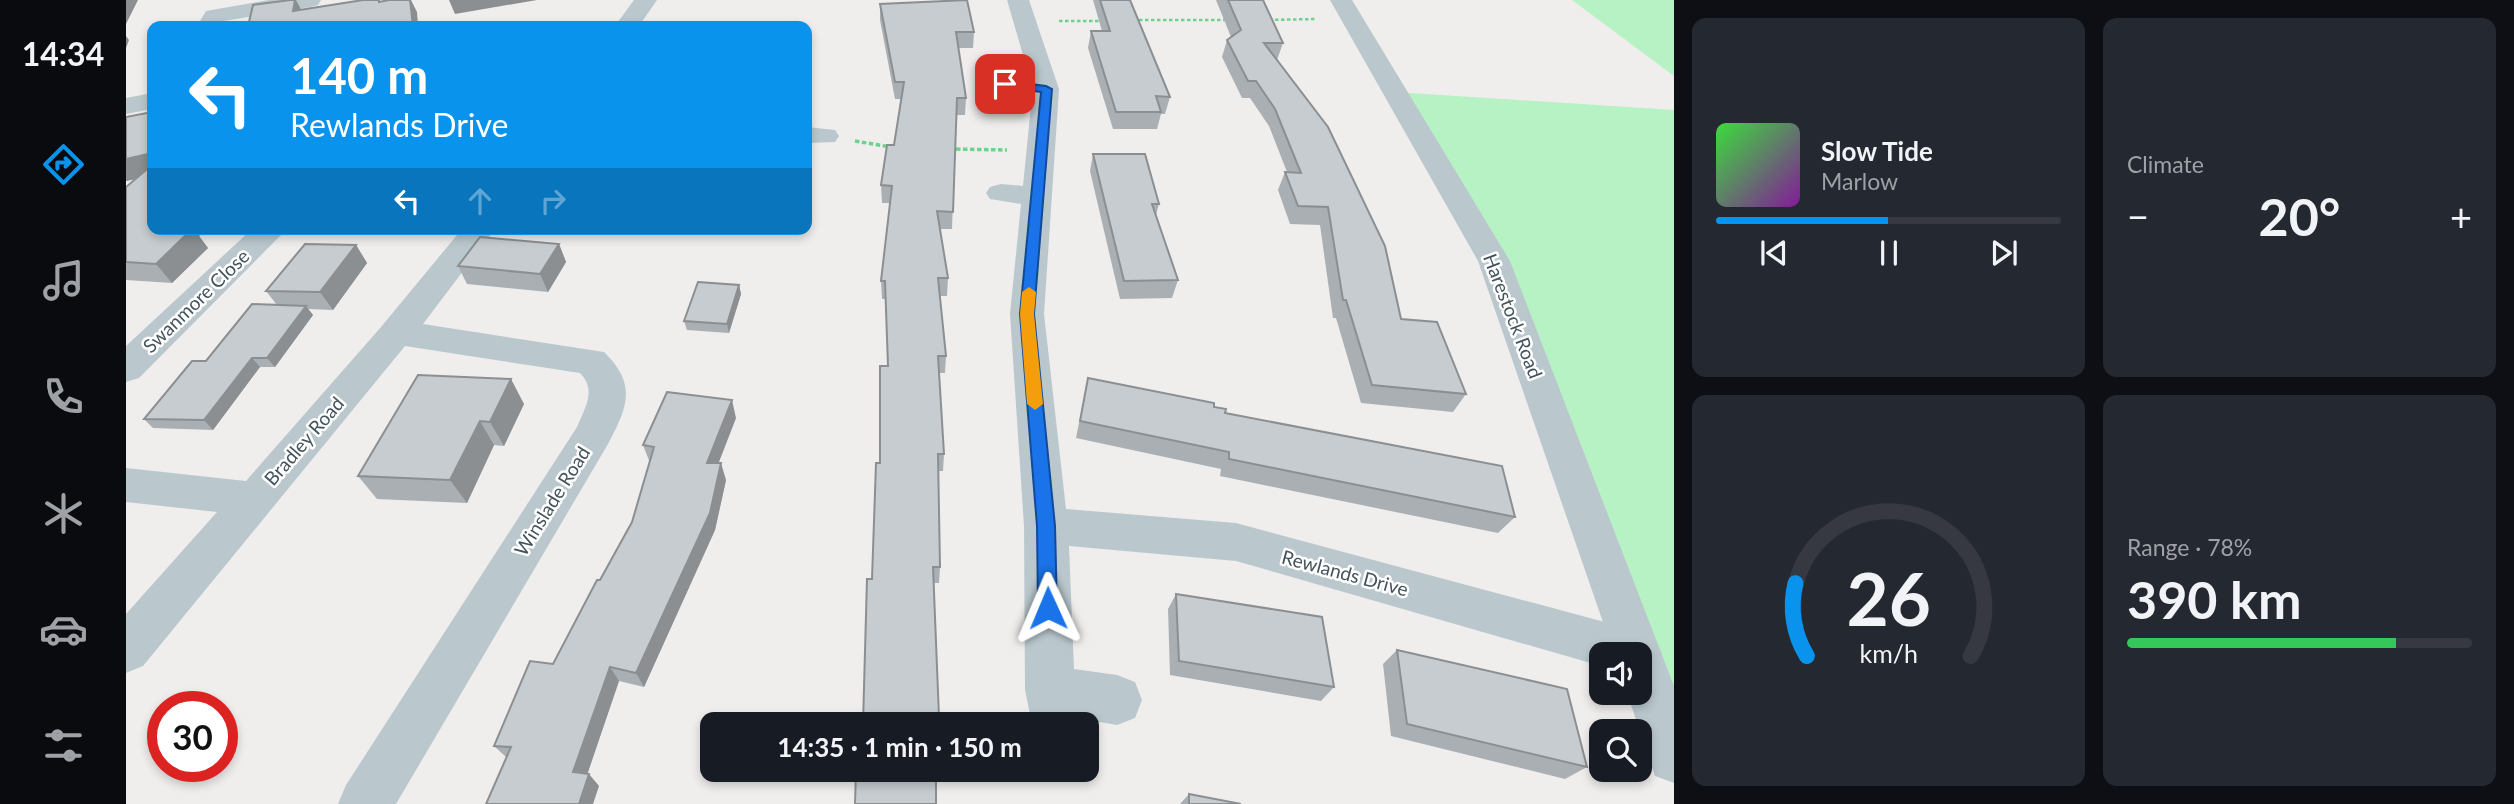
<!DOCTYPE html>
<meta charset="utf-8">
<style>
body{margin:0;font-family:Lato,sans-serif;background:#242831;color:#f1f3f6;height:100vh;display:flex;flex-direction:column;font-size:26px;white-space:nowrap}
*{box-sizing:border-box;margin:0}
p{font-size:23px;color:#9ea1a6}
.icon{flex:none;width:38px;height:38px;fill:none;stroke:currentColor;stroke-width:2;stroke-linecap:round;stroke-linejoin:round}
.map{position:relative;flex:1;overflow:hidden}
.panel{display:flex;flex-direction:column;gap:18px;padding:18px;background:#0d0f14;width:840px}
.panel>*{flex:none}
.banner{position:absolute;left:21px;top:21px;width:665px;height:214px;border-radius:14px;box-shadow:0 4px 10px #0003;background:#0a93ec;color:#fff;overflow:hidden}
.buttons{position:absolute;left:1463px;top:642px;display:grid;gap:14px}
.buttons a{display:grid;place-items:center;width:63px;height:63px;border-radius:14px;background:#171b24;box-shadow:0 4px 10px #0003;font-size:35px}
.speed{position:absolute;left:21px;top:691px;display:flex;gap:14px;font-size:35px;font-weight:700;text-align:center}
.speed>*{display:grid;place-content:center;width:91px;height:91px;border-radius:50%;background:#171b24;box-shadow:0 4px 10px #0003;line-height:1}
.speed .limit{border:10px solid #d22;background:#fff;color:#111}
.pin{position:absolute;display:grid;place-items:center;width:60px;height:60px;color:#fff;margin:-30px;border-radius:14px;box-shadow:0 4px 10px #0006}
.me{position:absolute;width:77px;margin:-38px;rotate:359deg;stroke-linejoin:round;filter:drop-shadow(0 0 5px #0008)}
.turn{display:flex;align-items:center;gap:24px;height:147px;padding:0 28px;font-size:32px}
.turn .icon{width:91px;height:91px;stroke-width:2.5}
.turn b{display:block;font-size:49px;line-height:60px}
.lanes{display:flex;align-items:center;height:66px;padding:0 28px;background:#0003;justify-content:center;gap:35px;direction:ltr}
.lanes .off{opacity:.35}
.big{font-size:52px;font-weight:700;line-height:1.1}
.panel .tile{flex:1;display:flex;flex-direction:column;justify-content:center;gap:10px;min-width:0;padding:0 24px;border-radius:14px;background:#242831}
.panel .dial{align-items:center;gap:0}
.dial svg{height:182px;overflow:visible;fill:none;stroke:#363941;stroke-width:7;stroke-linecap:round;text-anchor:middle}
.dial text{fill:#f1f3f6;stroke:none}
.song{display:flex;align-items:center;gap:21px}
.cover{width:84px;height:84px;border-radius:10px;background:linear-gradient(135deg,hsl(120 70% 55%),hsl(290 70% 35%))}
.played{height:7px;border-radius:4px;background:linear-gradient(90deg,#0a93ec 50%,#363941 50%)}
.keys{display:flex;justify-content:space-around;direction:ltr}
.heat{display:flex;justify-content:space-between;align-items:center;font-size:38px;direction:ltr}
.charge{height:10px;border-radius:5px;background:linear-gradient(90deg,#34c759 78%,#363941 0)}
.panel .tiles{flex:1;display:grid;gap:18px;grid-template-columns:repeat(2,1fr)}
.trip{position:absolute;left:574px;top:712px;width:399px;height:70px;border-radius:14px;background:#171b24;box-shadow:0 4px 10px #0003;font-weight:700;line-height:70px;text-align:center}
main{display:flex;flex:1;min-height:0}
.menu{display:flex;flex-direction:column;width:126px;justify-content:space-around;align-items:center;background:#090b0e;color:#9ea1a6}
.menu .icon{width:49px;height:49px}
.menu .on{color:#0a93ec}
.menu b{font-size:32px;color:#f1f3f6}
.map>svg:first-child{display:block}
.green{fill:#b6f2c3}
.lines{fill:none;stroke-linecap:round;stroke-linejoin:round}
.path-far1{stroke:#6cd38e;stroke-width:2.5;stroke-dasharray:3.5 2.5;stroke-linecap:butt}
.path{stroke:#6cd38e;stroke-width:3.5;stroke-dasharray:4.5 2.5;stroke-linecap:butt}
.minor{fill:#bac8ce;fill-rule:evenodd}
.tertiary{fill:#bac8ce;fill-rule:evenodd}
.wall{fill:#aaafb3}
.shaded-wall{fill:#8b8f92}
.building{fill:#c6ccd0;stroke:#8b8f92;stroke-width:2}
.route{fill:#1a73e8;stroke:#114b97;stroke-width:2}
.slow{fill:#f59e0b}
.labels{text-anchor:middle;stroke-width:5;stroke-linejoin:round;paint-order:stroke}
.street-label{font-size:19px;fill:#44545c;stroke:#fff}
</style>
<main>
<nav class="menu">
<b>14:34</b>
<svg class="icon on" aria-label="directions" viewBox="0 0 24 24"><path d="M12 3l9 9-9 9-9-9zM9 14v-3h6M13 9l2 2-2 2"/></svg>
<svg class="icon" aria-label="music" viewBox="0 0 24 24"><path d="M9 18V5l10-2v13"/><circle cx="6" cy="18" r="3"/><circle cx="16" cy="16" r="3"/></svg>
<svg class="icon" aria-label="phone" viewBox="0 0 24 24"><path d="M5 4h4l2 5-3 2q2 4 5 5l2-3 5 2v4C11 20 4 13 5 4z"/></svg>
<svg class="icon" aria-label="climate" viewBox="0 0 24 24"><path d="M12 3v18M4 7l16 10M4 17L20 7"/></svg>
<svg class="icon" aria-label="car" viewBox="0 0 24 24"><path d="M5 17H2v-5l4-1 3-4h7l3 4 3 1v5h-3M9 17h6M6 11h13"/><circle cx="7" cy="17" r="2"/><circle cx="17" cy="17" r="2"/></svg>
<svg class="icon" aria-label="filters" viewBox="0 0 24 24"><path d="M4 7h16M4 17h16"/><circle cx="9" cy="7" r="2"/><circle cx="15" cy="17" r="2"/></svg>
</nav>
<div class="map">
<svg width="1548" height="804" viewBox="0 0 1548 804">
<rect width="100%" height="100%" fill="#f0eded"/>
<path class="green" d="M1446 0H1548V76Z
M1268 92 1548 110V742L1512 654 1368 261Z"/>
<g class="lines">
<path class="path-far1" d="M1007 20H1103
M1143 20 1190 19
M933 21H977"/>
<path class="path" d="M729 141 765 147
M823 149 881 150"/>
<path class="minor" d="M143 0H195L192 5 184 7 97 21 95 26H71L80 11Z
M508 0H531L513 26H489Z
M881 0H903L933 89 918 314 940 509 1110 523 1512 631 1529 638 1536 654 1529 670 1514 676V654H1475V666L1110 561 943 546 948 669 991 675 1009 682 1016 700 1009 718 991 725 956 719V724H906L899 690 898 526 884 314 895 204 864 199 860 193 864 187 875 184 897 186 906 95 870 89 866 84 870 79 879 76 904 79Z
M26 93V109L0 114V98Z
M681 127 709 130 713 136 709 142 681 143Z
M126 229H154L157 233 13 378 0 382V346Z
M336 229H369L297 324 478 352C511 384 502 407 482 444L270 804H212L220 785 451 427C459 408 471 390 454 373L279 346 17 666 0 673V614L91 512 0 502V468L120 481 255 327Z"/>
<path class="tertiary" d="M1204 0H1226L1384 261 1548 686V783L1529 776 1501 693H1514V654H1488L1352 261Z"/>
</g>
<path class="wall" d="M967 0H1004L1044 97 1039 114H1035L1031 129H987L962 48 965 31H976Z
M1090 0H1137L1157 43 1151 60 1275 319 1340 394 1327 412 1235 403 1210 318H1207L1194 225 1164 224 1152 190 1159 172H1161L1143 126 1124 98H1116L1096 57 1101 40 1105 37Z
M754 4 848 32 847 48H832L840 98 839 115H830L826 229H814L822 278 821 296H814L820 356 819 373H813L818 454 817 471H812L814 567 813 583H808L812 724H737L746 579 762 366 760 299H756L755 281 764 203H756L755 185 768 145 775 99H769L754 20Z
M0 117 26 229H80L73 236 82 248 46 283 0 280V187L9 179 0 181Z
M967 154 1033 204 1030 215 1052 280 1046 298 994 299 964 171Z
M433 244 440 262 422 292 341 284 332 266Z
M230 245 241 263 207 310 182 309 187 315 149 367H134L87 430 27 428 18 419 80 361 151 305 140 291Z
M613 285 615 294 603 333 561 330 558 321Z
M292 375 398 404 378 446 368 445 341 503 251 499 232 476Z
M962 378 1088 407 1099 413 1389 517 1372 533 1094 476 1095 469 950 438Z
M610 418 592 463 600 480 589 530 518 687 493 681 461 774 473 786 380 757 368 746 427 664 506 522 524 463 517 445Z
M1050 594 1208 687 1195 701 1044 675 1042 609Z
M1271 650 1461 767 1439 779 1265 736 1257 664Z
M1063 794 1115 804H1054Z"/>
<path class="shaded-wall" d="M0 0H12L0 24Z
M169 0H170L178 15 167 11Z
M284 0H285L291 12 292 26H287Z
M323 0H411L329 14Z
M0 36 3 40 0 48Z
M26 153V176L0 181V159Z
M48 229H80L73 236 82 248 46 283 30 264Z
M433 244 440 262 422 292 414 274Z
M230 245 241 263 207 310 194 292Z
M613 285 615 294 603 333 601 324Z
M180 306 187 315 149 367 141 358Z
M126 358 134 367 87 430 78 420Z
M385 379 398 404 378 446 364 422Z
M606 400 610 418 586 480 581 463Z
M354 421 368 445 341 503 324 480Z
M595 463 600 480 589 530 518 687 510 673Z
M484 667 493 681 458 784 447 772Z
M463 774 473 786 467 804H453Z"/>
<path class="building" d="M164 0H169L167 11 237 0H253V2L263 0H284L287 26H122L127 5Z
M841 0 848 32H830L840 98H831L827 212 811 211 822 278H812L820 356H812L818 454H812L814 567H807L813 717H809V724H737L741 579H746L750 463H754V366H762L759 281H755L766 186 755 185 761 145H768L778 82H769L754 4Z
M974 0H1004L1044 97 1030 96 1035 112H990L965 31H984Z
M1102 0H1137L1157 43H1138L1202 127 1259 246 1275 319 1311 322 1340 394 1246 385 1220 300H1217L1202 207 1172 206 1159 172 1175 173 1149 109 1130 81H1122L1101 40 1115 30Z
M26 112V153L0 159V117Z
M967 154H1019L1033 204H1026L1052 280 998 281Z
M26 165V229H66L30 264 0 262V187Z
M354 237 433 244 414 274 332 266Z
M179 244 230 245 194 292 140 291Z
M572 282 613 285 601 324 558 321Z
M126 304 180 306 141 358H126L78 420 18 419 66 361H80Z
M292 375 385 379 364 422 354 421 324 480 232 476Z
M962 378 1088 403V407L1100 409 1099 413 1376 466 1389 517 1103 459V452L954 421Z
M541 392 606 400 581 463H595L584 513 510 673 484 667 447 772 463 774 453 804H360L385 747 368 746 404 661 427 664 471 580H474L506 522 528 447 517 445Z
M1050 594 1196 617 1208 687 1053 661Z
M1271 650 1441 689 1461 767 1281 724Z
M730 770H810V804H729Z
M1063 794 1115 804H1063Z"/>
<path class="route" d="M879 81 920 86 926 89 908 314 929 526 931 608 929 614 922 617 915 614 912 608 911 526 894 314 915 92 875 86 874 84Z"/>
<path class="slow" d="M903 287 910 292 908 314 917 404 909 410 901 404 894 314 896 292Z"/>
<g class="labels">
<g class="street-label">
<text transform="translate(70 301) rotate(-44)" y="7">Swanmore Close</text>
<text transform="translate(1387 316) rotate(69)" y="7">Harestock Road</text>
<text transform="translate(178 441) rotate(-49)" y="7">Bradley Road</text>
<text transform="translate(426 501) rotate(-58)" y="7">Winslade Road</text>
<text transform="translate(1219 573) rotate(15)" y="7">Rewlands Drive</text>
</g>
</g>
</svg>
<div class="buttons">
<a><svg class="icon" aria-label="sound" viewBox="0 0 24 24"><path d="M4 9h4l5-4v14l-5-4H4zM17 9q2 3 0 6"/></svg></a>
<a><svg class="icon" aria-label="search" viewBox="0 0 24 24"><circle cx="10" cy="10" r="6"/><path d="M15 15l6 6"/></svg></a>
</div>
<div class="speed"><div class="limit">30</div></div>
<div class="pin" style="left:879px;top:84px;background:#d93025"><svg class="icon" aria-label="arrive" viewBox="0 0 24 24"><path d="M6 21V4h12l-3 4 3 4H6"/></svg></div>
<svg class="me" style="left:922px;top:608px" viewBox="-20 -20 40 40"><path d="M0-17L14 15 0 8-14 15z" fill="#1a73e8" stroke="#fff" stroke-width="4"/></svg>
<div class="trip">14:35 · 1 min · 150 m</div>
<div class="banner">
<div class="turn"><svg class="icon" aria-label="left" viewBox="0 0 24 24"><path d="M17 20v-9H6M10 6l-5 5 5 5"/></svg><div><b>140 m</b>Rewlands Drive</div></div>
<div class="lanes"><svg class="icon" aria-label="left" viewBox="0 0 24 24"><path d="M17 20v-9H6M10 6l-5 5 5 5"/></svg><svg class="icon off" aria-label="ahead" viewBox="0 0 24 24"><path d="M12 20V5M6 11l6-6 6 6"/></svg><svg class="icon off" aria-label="right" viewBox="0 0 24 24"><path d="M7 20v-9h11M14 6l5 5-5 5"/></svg></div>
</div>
</div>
<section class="panel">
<div class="tiles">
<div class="tile">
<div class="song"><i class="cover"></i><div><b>Slow Tide</b><p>Marlow</p></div></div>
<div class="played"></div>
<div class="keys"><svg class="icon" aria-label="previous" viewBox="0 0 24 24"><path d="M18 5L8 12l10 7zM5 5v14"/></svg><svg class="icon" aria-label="pause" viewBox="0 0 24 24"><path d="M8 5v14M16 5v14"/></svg><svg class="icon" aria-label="next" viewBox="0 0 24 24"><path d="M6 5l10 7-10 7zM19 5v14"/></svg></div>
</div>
<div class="tile"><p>Climate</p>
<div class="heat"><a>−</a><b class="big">20°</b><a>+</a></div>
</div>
<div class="tile dial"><svg viewBox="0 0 100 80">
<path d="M14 69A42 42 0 1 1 86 69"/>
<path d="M14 69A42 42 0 0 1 9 37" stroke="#0a93ec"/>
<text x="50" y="56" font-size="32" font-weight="700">26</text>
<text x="50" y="72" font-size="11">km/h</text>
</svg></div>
<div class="tile"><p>Range · 78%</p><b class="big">390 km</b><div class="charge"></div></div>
</div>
</section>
</main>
